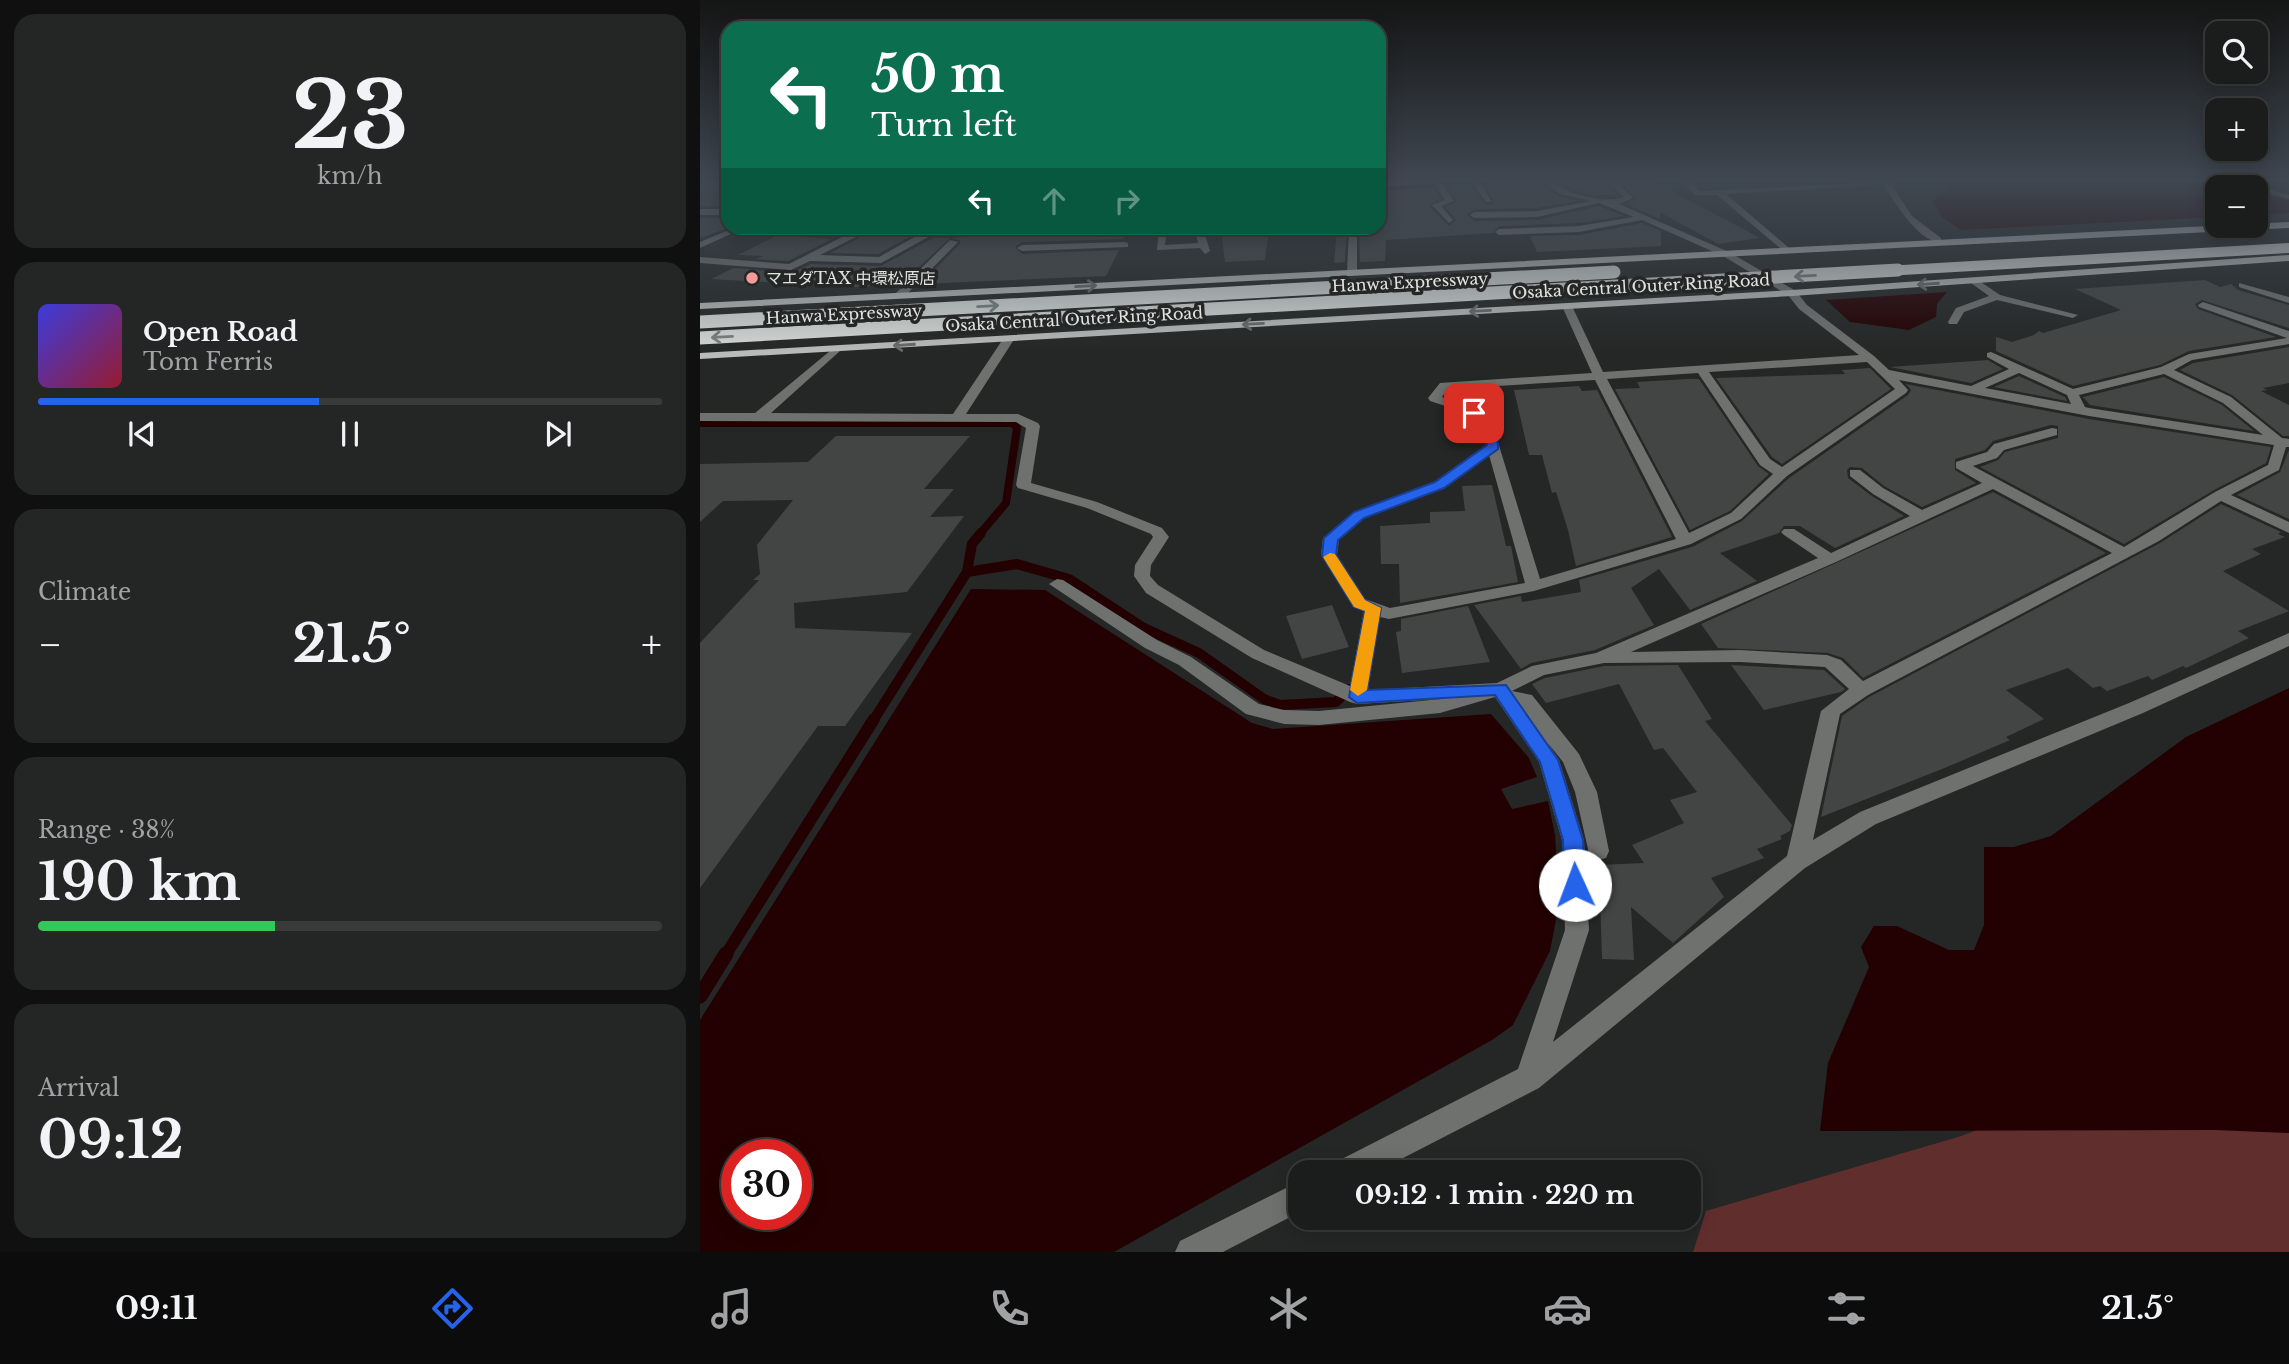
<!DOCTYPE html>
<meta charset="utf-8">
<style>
body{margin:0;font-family:"Libre Baskerville","Noto Sans JP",serif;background:#242625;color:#f1f3f6;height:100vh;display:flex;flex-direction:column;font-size:26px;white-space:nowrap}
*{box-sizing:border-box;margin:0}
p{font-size:23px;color:#a0a2a3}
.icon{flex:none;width:38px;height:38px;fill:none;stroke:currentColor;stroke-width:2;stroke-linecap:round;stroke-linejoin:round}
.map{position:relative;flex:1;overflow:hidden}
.drawer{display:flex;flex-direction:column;gap:14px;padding:14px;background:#0f100f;width:700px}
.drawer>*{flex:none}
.guide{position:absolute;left:21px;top:21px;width:665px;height:214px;border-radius:21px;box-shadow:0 4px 18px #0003,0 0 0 2px #393b3b;background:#0b6e4f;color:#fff;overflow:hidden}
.fabs{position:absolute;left:1505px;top:21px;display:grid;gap:14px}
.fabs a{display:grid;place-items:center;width:63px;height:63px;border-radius:14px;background:#1b1d1c;box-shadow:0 4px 18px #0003,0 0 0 2px #393b3b;font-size:35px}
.speed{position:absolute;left:21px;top:1139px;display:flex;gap:14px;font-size:35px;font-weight:700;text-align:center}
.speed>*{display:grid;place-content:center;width:91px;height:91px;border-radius:50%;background:#1b1d1c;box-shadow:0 4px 18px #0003,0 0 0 2px #393b3b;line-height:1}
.speed .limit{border:10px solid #d22;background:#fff;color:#111}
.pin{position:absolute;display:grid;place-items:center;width:60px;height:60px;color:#fff;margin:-30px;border-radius:14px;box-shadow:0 4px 10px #0006}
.me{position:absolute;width:77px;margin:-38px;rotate:358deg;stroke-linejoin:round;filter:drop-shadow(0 0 5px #0008)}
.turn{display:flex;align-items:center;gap:24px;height:147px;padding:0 35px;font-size:32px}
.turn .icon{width:91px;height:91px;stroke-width:2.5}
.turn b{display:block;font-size:49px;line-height:60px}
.lanes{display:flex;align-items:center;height:66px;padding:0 35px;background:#0003;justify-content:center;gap:35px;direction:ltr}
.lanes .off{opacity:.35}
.big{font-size:52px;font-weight:700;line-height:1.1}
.drawer .tile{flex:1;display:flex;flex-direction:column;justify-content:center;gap:10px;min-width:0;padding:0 24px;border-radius:21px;background:#242625}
.drawer .dial{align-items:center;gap:0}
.dial b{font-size:91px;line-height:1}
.song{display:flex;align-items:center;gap:21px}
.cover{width:84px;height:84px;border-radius:10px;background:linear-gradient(135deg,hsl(240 70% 55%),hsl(350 70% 35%))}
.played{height:7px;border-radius:4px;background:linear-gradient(90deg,#2563eb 45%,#393b3b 45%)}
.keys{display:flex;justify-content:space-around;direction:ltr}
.heat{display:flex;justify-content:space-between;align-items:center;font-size:38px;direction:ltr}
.charge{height:10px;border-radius:5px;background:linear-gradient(90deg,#34c759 38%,#393b3b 0)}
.trip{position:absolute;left:588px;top:1160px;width:413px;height:70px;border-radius:21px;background:#1b1d1c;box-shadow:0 4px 18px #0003,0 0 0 2px #393b3b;font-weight:700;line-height:70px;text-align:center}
.dock{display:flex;height:112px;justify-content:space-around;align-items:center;background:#0b0c0b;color:#a0a2a3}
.dock .icon{width:49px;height:49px}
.dock .on{color:#2563eb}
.dock b{font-size:32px;color:#f1f3f6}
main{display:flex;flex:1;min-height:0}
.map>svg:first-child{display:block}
.green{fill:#612e2e}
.water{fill:#230001;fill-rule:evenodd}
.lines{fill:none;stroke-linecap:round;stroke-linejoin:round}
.stream-far4{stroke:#230001;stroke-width:4.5}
.stream-far3{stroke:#230001;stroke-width:8}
.stream-far2{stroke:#230001;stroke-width:10}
.stream-far1{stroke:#230001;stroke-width:12}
.stream{stroke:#230001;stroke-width:15}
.building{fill:#424543}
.minor{fill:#6f716f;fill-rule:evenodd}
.major{fill:#b8bbb9;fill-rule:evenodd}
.highway-bridge-far1{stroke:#d5d9d6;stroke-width:10}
.highway-bridge{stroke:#d5d9d6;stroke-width:13}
.oneway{stroke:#7c807e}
.oneway2{stroke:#676a68}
.route{fill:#2563eb;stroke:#184099;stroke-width:2}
.slow{fill:#f59e0b}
.poi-dot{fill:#f59b99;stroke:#242725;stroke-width:2.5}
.labels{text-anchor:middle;stroke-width:7;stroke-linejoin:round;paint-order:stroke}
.far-poi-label{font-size:16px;fill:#e1e3e1;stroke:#242725;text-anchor:start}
.far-street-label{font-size:16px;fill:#e1e3e1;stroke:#242725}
</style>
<main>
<section class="drawer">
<div class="tile dial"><b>23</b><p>km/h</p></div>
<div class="tile">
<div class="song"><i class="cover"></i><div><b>Open Road</b><p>Tom Ferris</p></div></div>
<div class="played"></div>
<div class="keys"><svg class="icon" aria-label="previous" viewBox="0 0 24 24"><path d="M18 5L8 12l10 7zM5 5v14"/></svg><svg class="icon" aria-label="pause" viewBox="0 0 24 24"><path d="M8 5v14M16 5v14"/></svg><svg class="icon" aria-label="next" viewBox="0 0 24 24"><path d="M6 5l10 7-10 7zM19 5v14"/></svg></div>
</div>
<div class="tile"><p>Climate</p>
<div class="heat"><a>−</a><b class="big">21.5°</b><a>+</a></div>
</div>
<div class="tile"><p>Range · 38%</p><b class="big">190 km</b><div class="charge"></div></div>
<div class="tile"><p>Arrival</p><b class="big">09:12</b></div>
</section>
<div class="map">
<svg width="1589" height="1252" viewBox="0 0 1589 1252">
<rect width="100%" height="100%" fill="#242725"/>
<path class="green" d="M1482 1055 1589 1063V1252H993L1006 1211 1258 1137Z"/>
<path class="water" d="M1243 179H1511L1542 187H1517V217L1261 230 1242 217 1232 201 1250 188Z
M1556 191 1589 200V213L1556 215Z
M1247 292 1237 304 1236 317 1209 330 1150 322 1126 300Z
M271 589 345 590 552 723 573 729 791 714 829 758 837 777 801 789 812 809 848 801 855 835 859 904 850 951 813 1025 792 1040 414 1252H0V1020ZM96 1155V1214H37V1155Z
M1589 688V1133L1515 1130 1120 1131 1128 1063 1169 967 1161 947 1174 926H1197L1249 950H1274L1284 925V847H1314L1351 836 1486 737Z"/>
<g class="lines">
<path class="stream-far4" d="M745 182 759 179
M679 190 731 185"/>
<path class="stream-far3" d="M0 423H313L317 428 306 503 279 535"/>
<path class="stream-far2" d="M281 533 272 544 267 572 317 564 369 579 442 627 499 653 564 699 580 705 636 702 649 689
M173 721 267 572"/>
<path class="stream-far1" d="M25 956 174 719"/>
<path class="stream" d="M0 996 26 954"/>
</g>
<path class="building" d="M0 179H28V206H0Z
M786 179H837L858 196 878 201 837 208 774 209 767 215 774 221 837 220 899 206 924 216 879 223 799 226 793 233 686 240 685 261 660 262 659 228H679V191L733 187 741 199 731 203 730 207 749 226 756 220 745 207 757 202 747 186 770 184 784 204 792 205 794 201 784 183H789Z
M852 179H902L919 196 888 194Z
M917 179H949L1060 238 1018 244 960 212V219L926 204 936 198Z
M0 218H28V228L0 238Z
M942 223 961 231V246L837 252 830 236 879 235Z
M104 228H226L178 254 130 253 157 239 160 234 155 230Z
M272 228H320L312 237 427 233 423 239 322 242 315 247 322 254 419 250 406 276 220 284 260 244V240L251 238 263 237Z
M538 228H569L565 260 525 262 521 229Z
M637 228H647L645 262 634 263Z
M78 235 132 239 88 261 56 259 64 256 38 255Z
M233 238H250L200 285 155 287 11 279 34 268 91 273 111 264 181 266Z
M1505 280 1520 287 1531 284 1538 290 1589 305V328L1502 300 1495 304 1498 309 1576 337 1489 351 1460 365 1373 386 1296 351V337L1312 342 1334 335 1339 331 1343 333 1421 310 1375 289Z
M1589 347V383L1563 388 1567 390 1561 391 1589 405V436H1583L1532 395 1480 370 1493 363Z
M1288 360 1303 369 1271 383 1190 367Z
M1170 368 1191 389 1082 464 1072 457 1016 378 1145 374 1142 370Z
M1319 376 1365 397 1367 401 1294 387Z
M1464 377 1522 405 1554 431 1390 405 1383 397Z
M987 379H999L1058 466 1069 474 1030 511 990 530 915 389 940 388 937 382Z
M1206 384 1389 419 1571 447 1566 463 1514 490 1424 544 1280 467 1298 460 1305 452 1358 438V426L1351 425 1293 441 1285 450 1255 459V470L1276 483 1222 507 1184 486 1162 468 1150 467 1147 470 1148 478 1172 496 1204 516 1135 548 1100 526H1084L1079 533 1020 553 1057 581 990 610 959 569 931 588 954 625 895 650 831 663 821 669 774 605 821 596 822 602 881 592 879 580 992 547 1042 521 1089 478 1208 395 1211 390Z
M879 386 882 391 897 390 972 537 876 566 868 530 856 492 852 493 842 455H829L814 390Z
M136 436H270L224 489H254L230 517 264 516 207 592 94 603 95 628 212 633 145 726H118L0 888V643L59 580H53L60 574 57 545 93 500 23 501 0 522V464L108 462Z
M1589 450V519L1537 495 1580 472Z
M792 485 806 546H811L818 582 700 603 699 564H681L680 526 730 523V512L765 511 762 486Z
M1293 492 1406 553 1163 678 1143 658 1128 653 1018 648 1001 624Z
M1521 504 1581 532 1578 534 1585 537 1552 549 1561 554 1523 571 1589 611 1538 631 1549 638 1486 668 1483 666 1452 680 1448 676 1407 691 1400 686 1393 688 1368 668 1306 690 1344 719 1306 737 1310 740 1247 767 1121 817 1142 716 1169 697 1460 543Z
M632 605 649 647 602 659 586 616Z
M768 606 790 662 702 673 696 632 701 631V619Z
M978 665 1012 719 1005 721 1092 825 1090 831 1080 836 1082 839 1057 849 1064 858 1011 878 1024 897 973 943 931 907 934 960 902 959 899 865 944 863 932 845 984 823 970 800 997 792 963 748 954 750 919 684 846 703 832 684 845 678 904 666Z
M1031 665 1124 670 1145 689 1141 692 1064 710Z"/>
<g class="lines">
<path class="minor" d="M748 179 741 182 754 201 741 206 753 220 749 223 732 205 745 200 734 183 679 187V183Z
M770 179H778L792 202H786Z
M840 179C852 179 856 186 866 190 883 197 907 203 924 197L905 179H913L933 198 919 204 1029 252 1096 291 1107 305 1174 356 1189 370 1271 386 1309 369 1287 357V353L1291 352 1373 389 1461 367 1489 354 1587 338 1499 307 1498 305 1503 302 1589 331V344L1492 360 1474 370 1531 397 1582 438 1589 439V447H1586L1579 470 1531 495 1589 522V533L1521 501 1459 541 1168 695 1140 714 1113 840 1160 812 1429 703 1589 633V646L1443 713 1176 824 1105 868 839 1088 676 1172H631L636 1162 818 1069 865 930 862 840 839 762 795 697 740 713 619 725 584 724 546 714 479 665 445 648 349 584 357 579 363 580 457 640 491 657 559 704 584 710 619 711 741 699 657 704 650 702 552 658 446 593 434 576 435 565 453 537 451 534 387 508 318 488 316 485 326 428 316 422 0 421V413H55L136 346 142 349 140 351 71 413 253 414 305 336H313L315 338 266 414H318L338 423 340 426 331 483 397 502 462 528 469 537 451 565 450 576 458 585 564 650 650 686 664 611 653 607 621 555 623 538 654 512 734 482 786 445C780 416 755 409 730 401L728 398 740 383 892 373 862 306 867 303 872 306 903 372 1159 355 1099 309 1088 295 1023 256 942 220 879 232 799 235 795 232 799 229 879 226 934 217 899 203 837 217 774 218 770 215 774 212 837 211 891 201 860 194ZM1167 362 1195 389 1082 467 1070 459 1009 372ZM998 373 1060 465 1073 474 1031 513 989 533 907 379ZM1319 373 1367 395 1371 404 1285 388ZM1464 374 1523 403 1563 435 1389 408 1385 407 1379 395ZM895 380 976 539 840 579 793 426 777 411 742 397 748 389ZM1199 380 1389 416 1574 445 1568 465 1515 492 1424 547 1273 466 1297 458 1304 450 1357 435V429L1352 428 1294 444 1287 452 1256 462V468L1282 483 1222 510 1183 488 1160 470H1150V476L1173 494 1210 516 1131 553 1094 529H1084L1081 532 1084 535 1118 558 896 653 832 666 797 683 668 690 680 617 689 619 834 591 991 544 1041 519 1087 476 1206 393 1208 390ZM789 455 825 583 690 608 665 599 637 555 639 540 664 518 744 488ZM1293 489 1412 553 1163 681 1141 660 1127 655 1040 650 931 652 1136 562ZM1040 662 1125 667 1149 689 1121 711 1087 856 853 1042 889 930 884 840 859 760 848 743 863 762 875 792 890 858 898 860 906 858 909 851 897 792 879 754 832 695 812 691 844 675 904 663Z
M979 179H988L1000 191 1167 183 1166 179H1174L1176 185 1026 194 1089 248V252L1086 253 1017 195H995Z
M1180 179H1188L1212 216 1241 238V242C1217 243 1192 197 1180 179Z
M1517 179H1530L1589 195V199L1556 190V187H1544Z
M0 209H28V215H0Z
M34 228H44L0 248V242Z
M49 228 153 232 157 235 156 237 120 255 179 257 227 230 270 228 261 235H232L181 263 110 261 91 270 0 263V257L89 264 142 237 53 231Z
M459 228H467L465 245 498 243 495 230 507 228 504 231 510 251 505 254 500 248 457 250Z
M649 228H657V273L652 276 647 273Z
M250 240 258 242 204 297H196V293Z
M425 242 428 243V247L322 251 317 248 322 245Z
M1275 278 1300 295 1378 315 1373 318 1297 300 1264 312 1257 324H1249L1248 322 1256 308 1289 296 1271 283 1270 281Z
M1539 283 1589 297V303L1539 287Z
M600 1181V1212L523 1252H475L480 1241Z"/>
<path class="major" d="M1589 222V228L0 309V303Z
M1589 255V261L1092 296 0 359V353L1092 290Z"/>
<path class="highway-bridge-far1" d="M1167 272 1589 248"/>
<path class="highway-bridge" d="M0 322 914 272
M0 338 1198 270"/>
</g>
<defs><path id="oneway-shaft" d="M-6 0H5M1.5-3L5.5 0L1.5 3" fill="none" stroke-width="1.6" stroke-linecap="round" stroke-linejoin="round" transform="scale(1.75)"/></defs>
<g class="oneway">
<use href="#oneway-shaft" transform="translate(1105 276) rotate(177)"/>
<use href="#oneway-shaft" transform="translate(288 306) rotate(-3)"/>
<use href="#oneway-shaft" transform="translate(22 337) rotate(177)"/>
</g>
<g class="oneway2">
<use href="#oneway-shaft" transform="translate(1228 284) rotate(176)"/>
<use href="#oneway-shaft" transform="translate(386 286) rotate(-3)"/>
<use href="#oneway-shaft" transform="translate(780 311) rotate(177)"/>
<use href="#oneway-shaft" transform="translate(553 324) rotate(177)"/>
<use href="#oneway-shaft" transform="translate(204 345) rotate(176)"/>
</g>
<linearGradient id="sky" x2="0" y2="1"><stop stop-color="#141514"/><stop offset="0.51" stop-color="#3f4751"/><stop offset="1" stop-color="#3f4751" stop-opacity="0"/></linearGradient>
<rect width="1589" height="354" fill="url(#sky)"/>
<path class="route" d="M769 411H778L797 430 798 449 744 488 664 518 638 540 636 555 665 600 681 608 667 690 806 685 858 760 883 840 886 885 882 891 875 894 868 891 864 885 863 840 840 762 795 695 657 703 649 697 665 611 654 607 622 555 624 538 654 512 735 482 787 445 785 431 769 415Z"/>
<path class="slow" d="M630 553 635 554 665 600 681 608 667 690 658 696 650 690 665 611 654 607 623 557Z"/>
<circle class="poi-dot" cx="52" cy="278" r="7"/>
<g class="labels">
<g class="far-poi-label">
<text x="66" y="284">マエダTAX 中環松原店</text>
</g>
<g class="far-street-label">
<text transform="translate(710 282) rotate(-3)" y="6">Hanwa Expressway</text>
<text transform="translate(941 286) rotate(-3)" y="6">Osaka Central Outer Ring Road</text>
<text transform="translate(144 314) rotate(-3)" y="6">Hanwa Expressway</text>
<text transform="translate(374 319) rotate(-3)" y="6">Osaka Central Outer Ring Road</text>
</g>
</g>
</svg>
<div class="fabs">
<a><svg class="icon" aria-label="search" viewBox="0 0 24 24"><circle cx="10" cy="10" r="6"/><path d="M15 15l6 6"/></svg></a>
<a>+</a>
<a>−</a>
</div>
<div class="speed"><div class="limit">30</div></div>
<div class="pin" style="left:774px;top:413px;background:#d93025"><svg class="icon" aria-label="arrive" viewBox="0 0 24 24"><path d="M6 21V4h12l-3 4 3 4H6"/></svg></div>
<svg class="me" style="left:875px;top:885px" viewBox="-20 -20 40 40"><circle r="19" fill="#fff"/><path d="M0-13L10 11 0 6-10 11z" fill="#2563eb"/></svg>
<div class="trip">09:12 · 1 min · 220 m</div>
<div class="guide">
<div class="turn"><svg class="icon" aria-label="left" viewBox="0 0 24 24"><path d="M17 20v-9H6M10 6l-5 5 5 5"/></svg><div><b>50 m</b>Turn left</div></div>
<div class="lanes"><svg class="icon" aria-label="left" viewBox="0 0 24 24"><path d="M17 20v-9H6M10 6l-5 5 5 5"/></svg><svg class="icon off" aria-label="ahead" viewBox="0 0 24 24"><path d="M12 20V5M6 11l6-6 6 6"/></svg><svg class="icon off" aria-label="right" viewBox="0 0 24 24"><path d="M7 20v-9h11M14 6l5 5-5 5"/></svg></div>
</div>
</div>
</main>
<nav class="dock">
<b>09:11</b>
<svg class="icon on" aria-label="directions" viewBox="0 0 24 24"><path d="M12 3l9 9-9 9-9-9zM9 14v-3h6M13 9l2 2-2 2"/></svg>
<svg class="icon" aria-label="music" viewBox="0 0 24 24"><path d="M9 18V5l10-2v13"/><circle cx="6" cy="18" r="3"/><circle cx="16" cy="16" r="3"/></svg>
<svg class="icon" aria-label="phone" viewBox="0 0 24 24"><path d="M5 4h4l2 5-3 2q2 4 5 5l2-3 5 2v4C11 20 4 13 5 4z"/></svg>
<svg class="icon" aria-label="climate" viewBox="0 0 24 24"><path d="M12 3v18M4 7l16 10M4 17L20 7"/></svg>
<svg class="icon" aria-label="car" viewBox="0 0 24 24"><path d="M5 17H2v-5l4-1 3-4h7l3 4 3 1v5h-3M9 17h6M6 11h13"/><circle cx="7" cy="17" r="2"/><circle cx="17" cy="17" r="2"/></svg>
<svg class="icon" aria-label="filters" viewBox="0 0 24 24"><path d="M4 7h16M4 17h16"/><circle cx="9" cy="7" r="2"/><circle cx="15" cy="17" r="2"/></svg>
<b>21.5°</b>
</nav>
